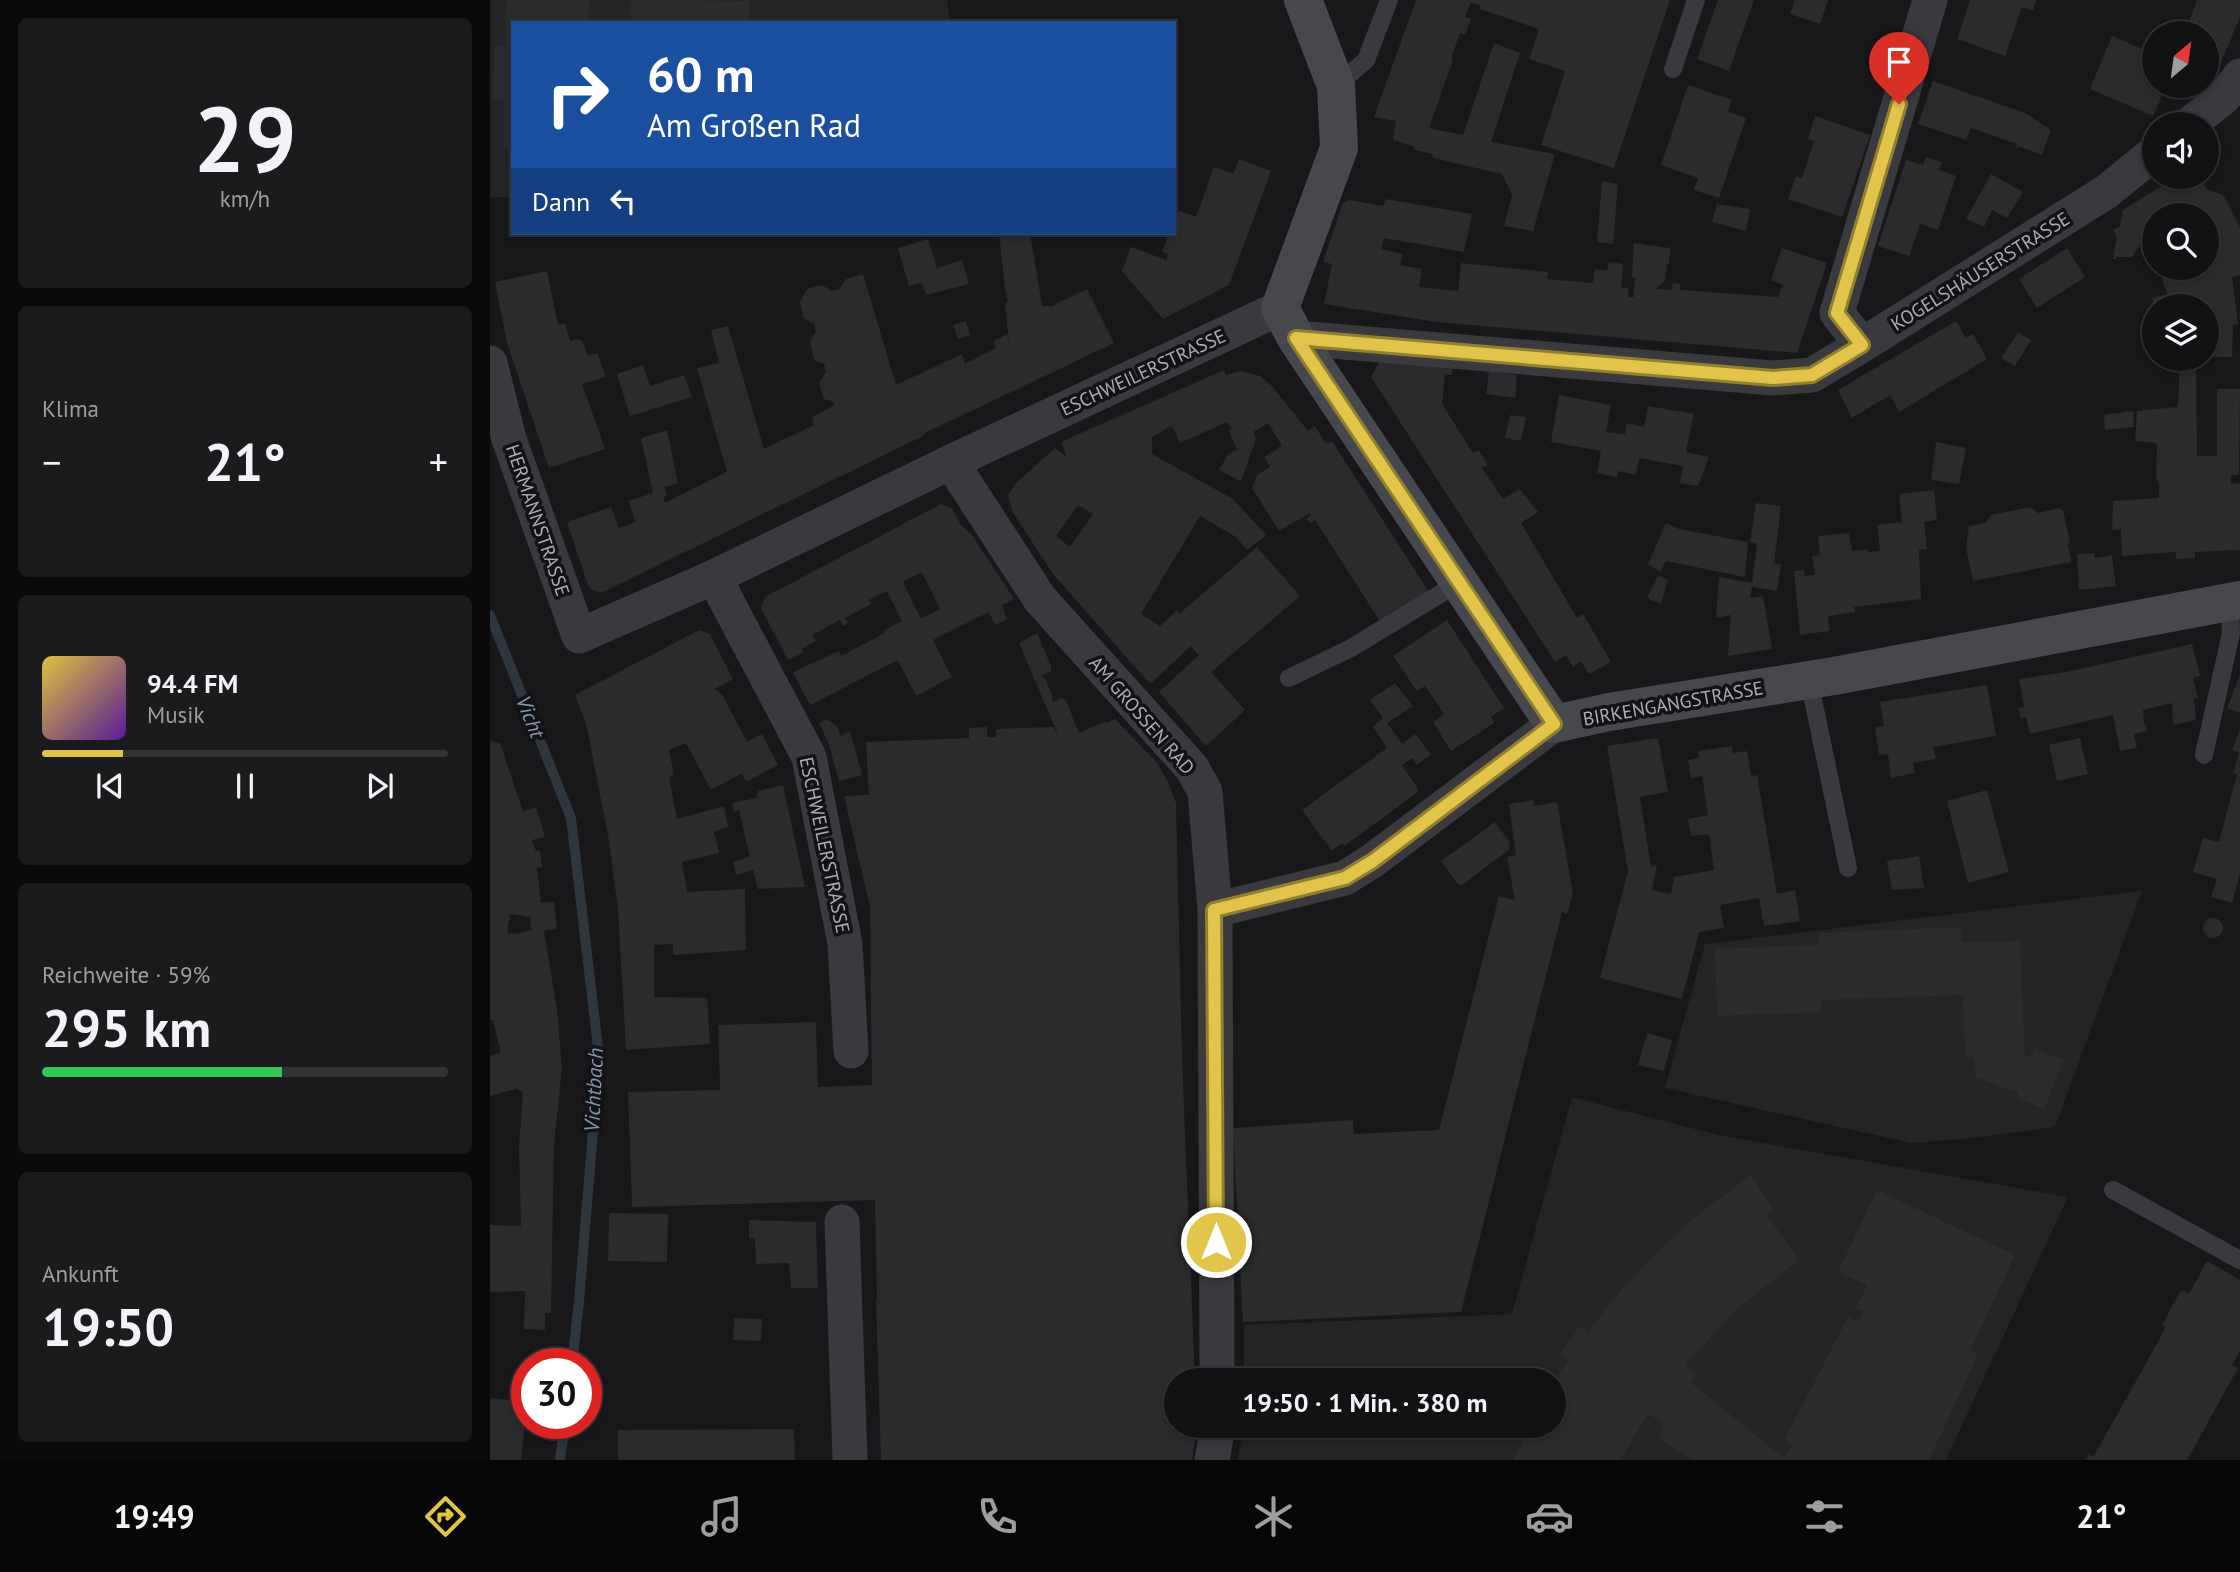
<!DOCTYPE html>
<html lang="de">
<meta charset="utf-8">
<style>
body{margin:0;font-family:"PT Sans",sans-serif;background:#1b1b1d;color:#f1f3f6;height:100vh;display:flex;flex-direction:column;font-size:26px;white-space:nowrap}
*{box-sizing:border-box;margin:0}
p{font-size:23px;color:#9c9ea0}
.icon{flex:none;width:38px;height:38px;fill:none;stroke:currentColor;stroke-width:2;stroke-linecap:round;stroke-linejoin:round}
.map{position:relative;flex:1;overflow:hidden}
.side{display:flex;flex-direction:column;gap:18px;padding:18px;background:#0a0a0b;width:490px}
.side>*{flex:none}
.hud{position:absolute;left:21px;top:21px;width:665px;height:214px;border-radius:0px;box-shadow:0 4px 10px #0003,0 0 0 2px #313234;background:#1a4fa0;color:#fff;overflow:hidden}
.needle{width:46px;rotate:29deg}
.fabs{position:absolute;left:1652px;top:21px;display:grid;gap:14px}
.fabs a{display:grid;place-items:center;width:77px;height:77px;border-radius:50%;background:#121214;box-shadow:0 4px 10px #0003,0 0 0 2px #313234;font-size:35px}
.speed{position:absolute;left:21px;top:1348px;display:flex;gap:14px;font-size:35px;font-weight:700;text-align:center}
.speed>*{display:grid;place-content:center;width:91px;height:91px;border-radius:50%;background:#121214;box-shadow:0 4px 10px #0003,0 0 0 2px #313234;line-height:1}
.speed .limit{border:10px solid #d22;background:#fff;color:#111}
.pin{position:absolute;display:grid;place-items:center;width:60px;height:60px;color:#fff;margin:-72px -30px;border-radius:50% 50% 50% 0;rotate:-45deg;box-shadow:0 0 7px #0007}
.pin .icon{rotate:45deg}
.me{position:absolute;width:77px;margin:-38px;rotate:0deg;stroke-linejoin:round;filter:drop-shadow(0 0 5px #0008)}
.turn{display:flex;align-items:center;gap:24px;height:147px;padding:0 21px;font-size:32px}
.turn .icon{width:91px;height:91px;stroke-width:2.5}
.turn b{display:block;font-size:49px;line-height:60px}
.then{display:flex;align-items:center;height:66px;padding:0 21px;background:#0003;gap:14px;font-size:26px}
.big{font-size:52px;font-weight:800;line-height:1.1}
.side .card{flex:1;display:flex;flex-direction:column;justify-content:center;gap:10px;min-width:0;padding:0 24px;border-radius:10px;background:#1b1b1d}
.side .dial{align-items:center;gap:0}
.dial b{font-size:91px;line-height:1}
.song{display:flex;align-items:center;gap:21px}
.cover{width:84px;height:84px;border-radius:10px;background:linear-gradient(135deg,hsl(50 70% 55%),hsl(270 70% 35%))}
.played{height:7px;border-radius:4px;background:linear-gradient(90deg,#e1c449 20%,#313234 20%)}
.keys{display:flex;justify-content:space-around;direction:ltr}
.heat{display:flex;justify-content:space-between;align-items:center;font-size:38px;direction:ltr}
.charge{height:10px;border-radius:5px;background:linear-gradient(90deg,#34c759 59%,#313234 0)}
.trip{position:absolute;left:674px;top:1368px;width:402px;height:70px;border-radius:35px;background:#121214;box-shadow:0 4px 10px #0003,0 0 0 2px #313234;font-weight:800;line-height:70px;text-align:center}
.tab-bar{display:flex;height:112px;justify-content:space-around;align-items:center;background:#070708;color:#9c9ea0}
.tab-bar .icon{width:49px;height:49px}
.tab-bar .on{color:#e1c449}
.tab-bar b{font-size:32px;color:#f1f3f6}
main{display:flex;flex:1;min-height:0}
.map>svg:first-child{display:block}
.built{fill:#242427}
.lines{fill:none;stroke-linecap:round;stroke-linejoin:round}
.stream{stroke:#2f353c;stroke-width:10}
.building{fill:#2b2b2e;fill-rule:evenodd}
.lane{stroke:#39393e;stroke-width:18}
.street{stroke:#39393e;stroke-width:35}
.secondary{stroke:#47484e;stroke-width:38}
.route-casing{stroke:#927f2f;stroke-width:18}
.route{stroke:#e1c449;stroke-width:12}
.labels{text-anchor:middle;stroke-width:7;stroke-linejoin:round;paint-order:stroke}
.street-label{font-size:19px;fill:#abadb8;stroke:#131315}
.water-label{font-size:21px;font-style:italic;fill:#8696b0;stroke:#131315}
</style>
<main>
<section class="side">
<div class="card dial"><b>29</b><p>km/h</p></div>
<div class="card"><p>Klima</p>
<div class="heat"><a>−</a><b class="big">21°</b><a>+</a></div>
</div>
<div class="card">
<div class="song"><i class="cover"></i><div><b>94.4 FM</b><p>Musik</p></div></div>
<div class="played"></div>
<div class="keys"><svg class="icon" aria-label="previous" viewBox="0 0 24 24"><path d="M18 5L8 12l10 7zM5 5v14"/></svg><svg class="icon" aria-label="pause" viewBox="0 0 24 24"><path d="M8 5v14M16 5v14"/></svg><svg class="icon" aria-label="next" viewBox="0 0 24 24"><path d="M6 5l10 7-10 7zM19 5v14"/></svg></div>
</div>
<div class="card"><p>Reichweite · 59%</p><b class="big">295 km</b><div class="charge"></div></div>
<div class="card"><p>Ankunft</p><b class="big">19:50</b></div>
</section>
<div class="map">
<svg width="1750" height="1460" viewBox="0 0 1750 1460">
<rect width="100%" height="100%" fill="#18181a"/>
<path class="built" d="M0 0H457L460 23H23V197H0Z
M1652 891 1565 1127 1473 1139 1421 1143 1175 1088 1215 944Z
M1082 1097 1228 1135 1578 1197 1456 1460H748L753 1426H1064V1381H754V1325L1022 1314Z"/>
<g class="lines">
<path class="stream" d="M0 615 81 818 109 1056 89 1302 82 1363
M70 1460 75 1423"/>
</g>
<path class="building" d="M16 0H99L98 23H23V147H13L14 100 3 99 4 46H15Z
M141 0 259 1 260 23H140Z
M926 0H1180L1124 168 1051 145 1075 71 1039 59 1049 29 990 9 991 6 981 2 975 17 981 19 975 35 970 33 961 59 963 60 939 128 973 135 1004 43 1030 53 1001 142 1065 154 1043 231 1014 226 1022 195 1012 174 943 158 942 154 925 150 923 146 903 140 906 121 884 117Z
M1228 0H1264L1239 71 1207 59Z
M1305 0H1338L1330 24 1300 14Z
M1480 0H1546L1543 11 1532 7 1515 56 1467 39Z
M1707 0H1750V17L1731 63 1719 58 1717 64V33H1698L1703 21H1699Z
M1622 36 1664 54V86H1676L1663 116 1600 89Z
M1443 81 1535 113 1561 130 1552 155 1531 147 1526 148 1527 144 1481 128 1476 140 1428 124Z
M1198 85 1242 100 1238 112 1256 118 1229 198 1204 190 1208 178 1171 165Z
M1325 116 1380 135 1352 217 1298 199 1306 176 1312 178 1324 141 1318 139Z
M1436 157 1452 162 1449 170 1466 176 1448 230 1430 224 1419 256 1388 246 1416 160 1433 165Z
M749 159 781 171 739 285 673 319 632 271 641 247 676 260 678 254 672 252 679 233H684V219L687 210 706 217 724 167 743 174Z
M1501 174 1533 192 1517 218 1502 210 1494 227 1476 219Z
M1686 177H1709L1717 189 1733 195 1750 227V275L1742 277 1748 324 1743 325 1742 357H1717V306H1667V301L1663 302 1662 298 1677 294 1670 273 1679 268H1717V215H1664V245L1654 238 1642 257H1627L1626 259H1623L1627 237 1623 230 1630 226 1633 210Z
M1112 181 1128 184 1123 244 1107 242Z
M896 199 982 214 974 252 894 238 891 249 913 254 910 265 932 269 929 287 968 291 971 263 1058 272 1057 279 1103 283 1105 269 1117 271 1119 262 1133 264 1131 288H1139L1138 297H1144L1145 277H1142L1144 243 1180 248 1179 264H1177L1175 280 1166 289 1182 290 1183 283 1190 284V290L1288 297 1293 285 1281 280 1292 248 1337 263 1307 353 946 322 834 304 842 264 833 262 853 203 859 200 893 206Z
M1227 204 1260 209 1256 231 1222 222Z
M509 233H540L552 306H565V304L597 289 624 343 437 432 431 437 111 593 99 588 77 522 121 507 129 528 146 522 138 501 163 493 151 438 177 430 188 483 175 487 177 496 173 497 175 503 237 472 207 368 229 363 221 330 238 326 274 449 324 425 322 417 345 405 342 401 334 399 329 383 336 372 334 364 324 360 320 342 326 332 324 324 314 318 310 302 317 289 332 285 342 291 349 289 356 279 373 274 406 385 472 354 475 364 506 348 504 341 517 334 519 342 515 303 518 302 515 289Z
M438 239 447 268 472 260 479 284 436 295 432 283 419 286 408 248Z
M1577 248 1595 277 1547 308 1529 279Z
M57 271 68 325 75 323 80 341 87 339 92 341 98 356 107 353 116 377 92 384 115 449 59 468 17 343 5 282Z
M476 321 480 335 468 339 463 325Z
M1466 321 1476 338 1483 334 1497 359 1409 412 1400 395 1362 418 1348 390Z
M1528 332 1541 340 1525 366 1511 358Z
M1690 359H1706L1707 456H1727V389H1750L1749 475H1741V484L1750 483V550L1705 552V558L1686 559V552L1632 556 1631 529 1622 530 1623 501 1669 498V483L1666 478 1667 443 1645 441 1647 411 1688 407Z
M890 361 962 367V375L955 374 952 404 983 453 989 450 998 466 991 467 1013 499 1030 489 1048 512 1031 523 1087 618 1093 614 1121 662 1099 674 1091 661 1083 667 1076 655 1065 662 881 377Z
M153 365 160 386 194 375 202 397 140 416 127 374Z
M734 370 736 375 751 371 770 376 781 385 818 431 825 426 836 444 842 441 939 592 891 623 825 520 820 523 817 518 821 516 820 513 789 531 762 488 767 475 780 467 774 457 792 446 778 423 763 432 766 439 751 481 729 470 739 453 747 450 739 431 741 429 737 422 690 443 682 426 662 437V454L743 499 776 535 757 550 746 537 710 516 651 614 670 626 687 610 689 614 767 547 810 596 721 672 755 710 716 746 669 692 709 655 701 646 660 684 563 574 522 511 518 495 526 483 565 448 577 457 571 442ZM588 505 603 514 580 547 566 536Z
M999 371 1027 375 1025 398 996 394Z
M1069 395 1121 405 1116 432 1135 434 1137 423 1154 427 1158 406 1204 414 1196 452 1219 457 1208 486 1190 483 1193 466 1149 458 1146 475 1128 471 1127 477 1107 473 1111 451 1061 442Z
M1643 411 1644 427 1615 430 1614 415Z
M1020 415 1036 417 1031 441 1015 438Z
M1446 442 1476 448 1469 484 1441 480Z
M1444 490 1447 520 1434 522 1437 549 1429 550 1431 599 1364 607 1365 612 1338 616 1340 631 1310 635 1304 571 1314 570 1315 576 1325 575 1322 556 1330 555 1328 536 1359 533 1362 551 1378 549 1379 552 1390 551 1387 525 1412 522 1409 494Z
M1266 503 1291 506 1284 563 1291 564 1287 591 1262 587 1260 598 1273 596 1282 649 1238 656 1241 615 1226 618 1229 577 1262 583 1267 544 1260 542Z
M451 504 462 508 470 524 482 535 524 599 512 605 517 619 505 625 499 612 443 640 462 677 426 696 408 660 320 705 303 672 349 651 351 656 395 633 394 630 412 621 397 591 379 600 381 604 355 618 358 623 353 626 350 620 322 635 326 641 312 649 314 652 298 660 271 608 275 597ZM432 572 450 609 431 619 413 582Z
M1540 507 1548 513 1570 508 1571 510H1573L1580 543 1578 544 1581 562 1483 581 1476 548 1479 526 1496 523 1501 515Z
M1176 523 1189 529 1258 542 1255 577 1176 561 1170 572 1158 564Z
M1604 553 1605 558 1622 555 1626 586 1589 590 1587 554Z
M1168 576 1178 580 1171 604 1157 598Z
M957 620 1014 708 1001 717 1004 723 961 751 943 722 954 714 935 686 927 691 903 656Z
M209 630 220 634 243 679 224 689 232 694 257 742 272 734 288 765 256 782 252 773 221 790 196 743 179 750 184 775 179 777 187 819 234 806 238 827 224 831 229 853 192 862 197 892 255 889 256 950 183 955V944L164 945V997L217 998 220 1044 136 1050 128 910 119 841 96 723 85 695Z
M547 633 561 666V671L551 676 556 680 562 695 563 702 571 698 576 700 589 733 616 721V723L625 719 668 764 679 784 686 803 692 1057 705 1381H686V1426H707L702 1460H391L386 1301H387L385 1200 142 1207 138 1092 230 1090 228 1025 326 1022 328 1087 382 1085 380 907 354 796 379 795 376 742 479 738V728L497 727V737H506V729L563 727 569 737 529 643Z
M1702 644 1710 676 1703 678 1708 698 1704 699 1706 720 1683 725 1682 703 1653 710 1654 725 1656 724 1657 731 1644 734 1647 748 1630 751 1623 715 1540 734 1536 717 1531 719 1528 708 1534 707 1529 679 1576 672Z
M1750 675V713L1737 708Z
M905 683 923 706 897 723 912 744 925 734 941 754 927 765 922 758 912 765 928 789V792L854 846 852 843 842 851 812 810 897 748 883 727 893 718 880 700Z
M1497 685 1506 736 1443 747 1446 759 1423 763 1425 773 1401 778 1398 754 1389 755 1385 727 1394 726 1390 702Z
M336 719 346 725 351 736 360 731 372 775 349 781 338 742 329 723Z
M1750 730V873L1742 903 1721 897 1727 879 1703 872 1713 838 1729 842 1747 774 1743 773 1749 753 1742 750Z
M1168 738 1178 792 1150 797 1161 867 1167 865 1162 890 1181 894 1184 877 1224 870 1219 834 1201 836 1198 819 1218 815 1212 776 1201 778 1198 760 1209 758 1208 751 1242 746 1243 753 1257 751 1261 776 1267 775 1287 894 1305 890 1310 921 1274 926 1269 898 1230 905 1234 928 1209 932 1192 999 1110 978 1138 871 1117 746Z
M1590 738 1598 774 1567 781 1559 745Z
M0 741 10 743 33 812 46 807 55 837 42 840 46 851H50L52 867 47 868 51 903 64 902 67 929 54 930 67 1010 72 1068 64 1144 61 1313H55V1330L34 1329 35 1291 0 1292V1225L31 1226 29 1147 33 1092 26 1089 0 1096V1056L11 1053 3 1020H0ZM20 914 41 917 40 924 42 930 25 934 17 933Z
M293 785 315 887 268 889 263 870 246 875 243 862 260 857 249 810 244 812 242 803 266 798 268 791Z
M1497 790 1519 872 1478 883 1457 801Z
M1043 800 1044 806 1067 802 1083 894 1077 914 1072 912 971 1312 753 1322 743 1128 863 1120 864 1134 949 1130 1009 896 1025 900 1017 857 1026 855 1019 804Z
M1005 822 1019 841 1020 849 972 885 968 884 951 861Z
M1429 856 1434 888 1402 890 1397 861Z
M1713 928a10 10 0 1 1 20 0a10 10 0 1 1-20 0Z
M1471 927V943L1530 941 1535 1056 1542 1055 1545 1049 1573 1060 1555 1109 1527 1098 1528 1093 1486 1077 1484 1057 1475 1058 1473 995 1331 1000V1012L1227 1016 1225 949 1329 945V933Z
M1157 1033 1182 1040 1174 1071 1148 1065Z
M1261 1175 1284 1210 1277 1215 1309 1260 1246 1310 1195 1365 1207 1375 1200 1382 1294 1458 1302 1446 1295 1439 1358 1317 1368 1322 1373 1312 1366 1308 1377 1285 1348 1272 1387 1190 1525 1255 1480 1351 1488 1355 1439 1460H1204L1169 1439 1174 1424 1158 1414 1130 1460H1023L1039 1426H1064V1382L1078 1360 1069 1355 1090 1326 1098 1332 1130 1291 1177 1243 1205 1217Z
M119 1213 178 1214 177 1262 118 1261Z
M259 1220 326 1222 328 1288H301L299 1263 266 1264 265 1238H259Z
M1717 1261 1750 1280V1350L1742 1365 1748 1368 1697 1460H1596L1599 1454 1603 1457 1640 1392 1676 1327 1672 1325 1691 1290 1699 1294Z
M244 1318 272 1319 271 1341 243 1340Z
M0 1398 37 1402 31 1460H0Z
M304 1429 305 1460H128V1430Z"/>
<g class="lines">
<path class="lane" d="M1183 69 1206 0
M846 86 876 60 899 0
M799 678 861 648 970 582
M1319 680 1358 868
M1714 755 1741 633 1740 601
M1623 1190 1750 1260"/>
<path class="street" d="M1700 124 1734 97 1750 76
M806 338 1283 378 1322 375 1372 345 1616 192 1664 153
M1372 345 1347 313 1440 0
M0 363 19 439 89 636 224 577 461 462 790 308
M461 462 550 599 702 768 715 792 725 910 727 1381
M224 577 319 757 355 944 361 1051
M725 910 855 878 882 861 1064 724
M352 1222 360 1460
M722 1460 728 1426"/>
<path class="secondary" d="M813 0 846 86 849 148 790 308 806 338 1064 724 1119 712 1344 676 1750 600"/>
</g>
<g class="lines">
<g class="route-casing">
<path id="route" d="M726 1242 724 910 855 878 883 861 1064 724 806 338 1283 378 1322 375 1372 345 1347 313 1409 104"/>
</g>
<use href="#route" class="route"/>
</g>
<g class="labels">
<g class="street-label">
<text transform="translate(1490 271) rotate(-32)" y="7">KOGELSHÄUSERSTRASSE</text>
<text transform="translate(653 372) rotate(-25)" y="7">ESCHWEILERSTRASSE</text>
<text transform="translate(48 520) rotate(71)" y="7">HERMANNSTRASSE</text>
<text transform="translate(1183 703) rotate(-10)" y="7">BIRKENGANGSTRASSE</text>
<text transform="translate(652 715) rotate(49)" y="7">AM GROSSEN RAD</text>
<text transform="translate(335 845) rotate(78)" y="7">ESCHWEILERSTRASSE</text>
</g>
<g class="water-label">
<text transform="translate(40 717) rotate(68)" y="7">Vicht</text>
<text transform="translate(104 1090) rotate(-87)" y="7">Vichtbach</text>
</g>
</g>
</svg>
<div class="fabs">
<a><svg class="needle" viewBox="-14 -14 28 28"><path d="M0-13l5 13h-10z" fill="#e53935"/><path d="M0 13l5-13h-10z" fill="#9c9ea0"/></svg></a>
<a><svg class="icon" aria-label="sound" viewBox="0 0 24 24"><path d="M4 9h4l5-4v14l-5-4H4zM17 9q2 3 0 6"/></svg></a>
<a><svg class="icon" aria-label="search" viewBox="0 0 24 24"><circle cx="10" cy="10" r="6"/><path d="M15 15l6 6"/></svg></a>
<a><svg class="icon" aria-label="layers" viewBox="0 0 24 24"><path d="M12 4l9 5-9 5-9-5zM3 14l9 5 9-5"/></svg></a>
</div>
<div class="speed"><div class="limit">30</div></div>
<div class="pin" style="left:1409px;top:104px;background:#d93025"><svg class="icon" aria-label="arrive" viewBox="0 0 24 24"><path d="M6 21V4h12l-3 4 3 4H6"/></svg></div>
<svg class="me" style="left:726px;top:1242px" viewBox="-20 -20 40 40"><circle r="17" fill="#e1c449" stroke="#fff" stroke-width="3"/><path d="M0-11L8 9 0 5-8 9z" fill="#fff"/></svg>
<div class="trip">19:50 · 1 Min. · 380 m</div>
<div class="hud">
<div class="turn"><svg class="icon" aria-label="right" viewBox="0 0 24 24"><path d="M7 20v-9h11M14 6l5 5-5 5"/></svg><div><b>60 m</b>Am Großen Rad</div></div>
<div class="then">Dann<svg class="icon" aria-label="left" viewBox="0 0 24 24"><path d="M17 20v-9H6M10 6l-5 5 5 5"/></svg></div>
</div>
</div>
</main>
<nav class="tab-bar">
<b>19:49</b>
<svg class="icon on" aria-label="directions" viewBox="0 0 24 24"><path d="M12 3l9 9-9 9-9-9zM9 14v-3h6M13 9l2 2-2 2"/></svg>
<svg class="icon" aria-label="music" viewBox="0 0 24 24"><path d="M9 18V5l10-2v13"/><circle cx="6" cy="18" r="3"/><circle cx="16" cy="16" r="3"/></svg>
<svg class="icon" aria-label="phone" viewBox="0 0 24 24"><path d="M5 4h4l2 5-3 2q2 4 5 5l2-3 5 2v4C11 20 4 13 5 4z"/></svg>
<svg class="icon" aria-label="climate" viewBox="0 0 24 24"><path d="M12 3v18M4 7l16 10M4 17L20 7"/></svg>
<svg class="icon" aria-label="car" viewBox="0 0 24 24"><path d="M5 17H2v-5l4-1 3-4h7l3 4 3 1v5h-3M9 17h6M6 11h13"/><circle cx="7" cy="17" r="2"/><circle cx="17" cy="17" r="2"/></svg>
<svg class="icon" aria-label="filters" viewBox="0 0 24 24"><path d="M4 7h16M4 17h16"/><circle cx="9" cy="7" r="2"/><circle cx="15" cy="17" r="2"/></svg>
<b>21°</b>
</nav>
